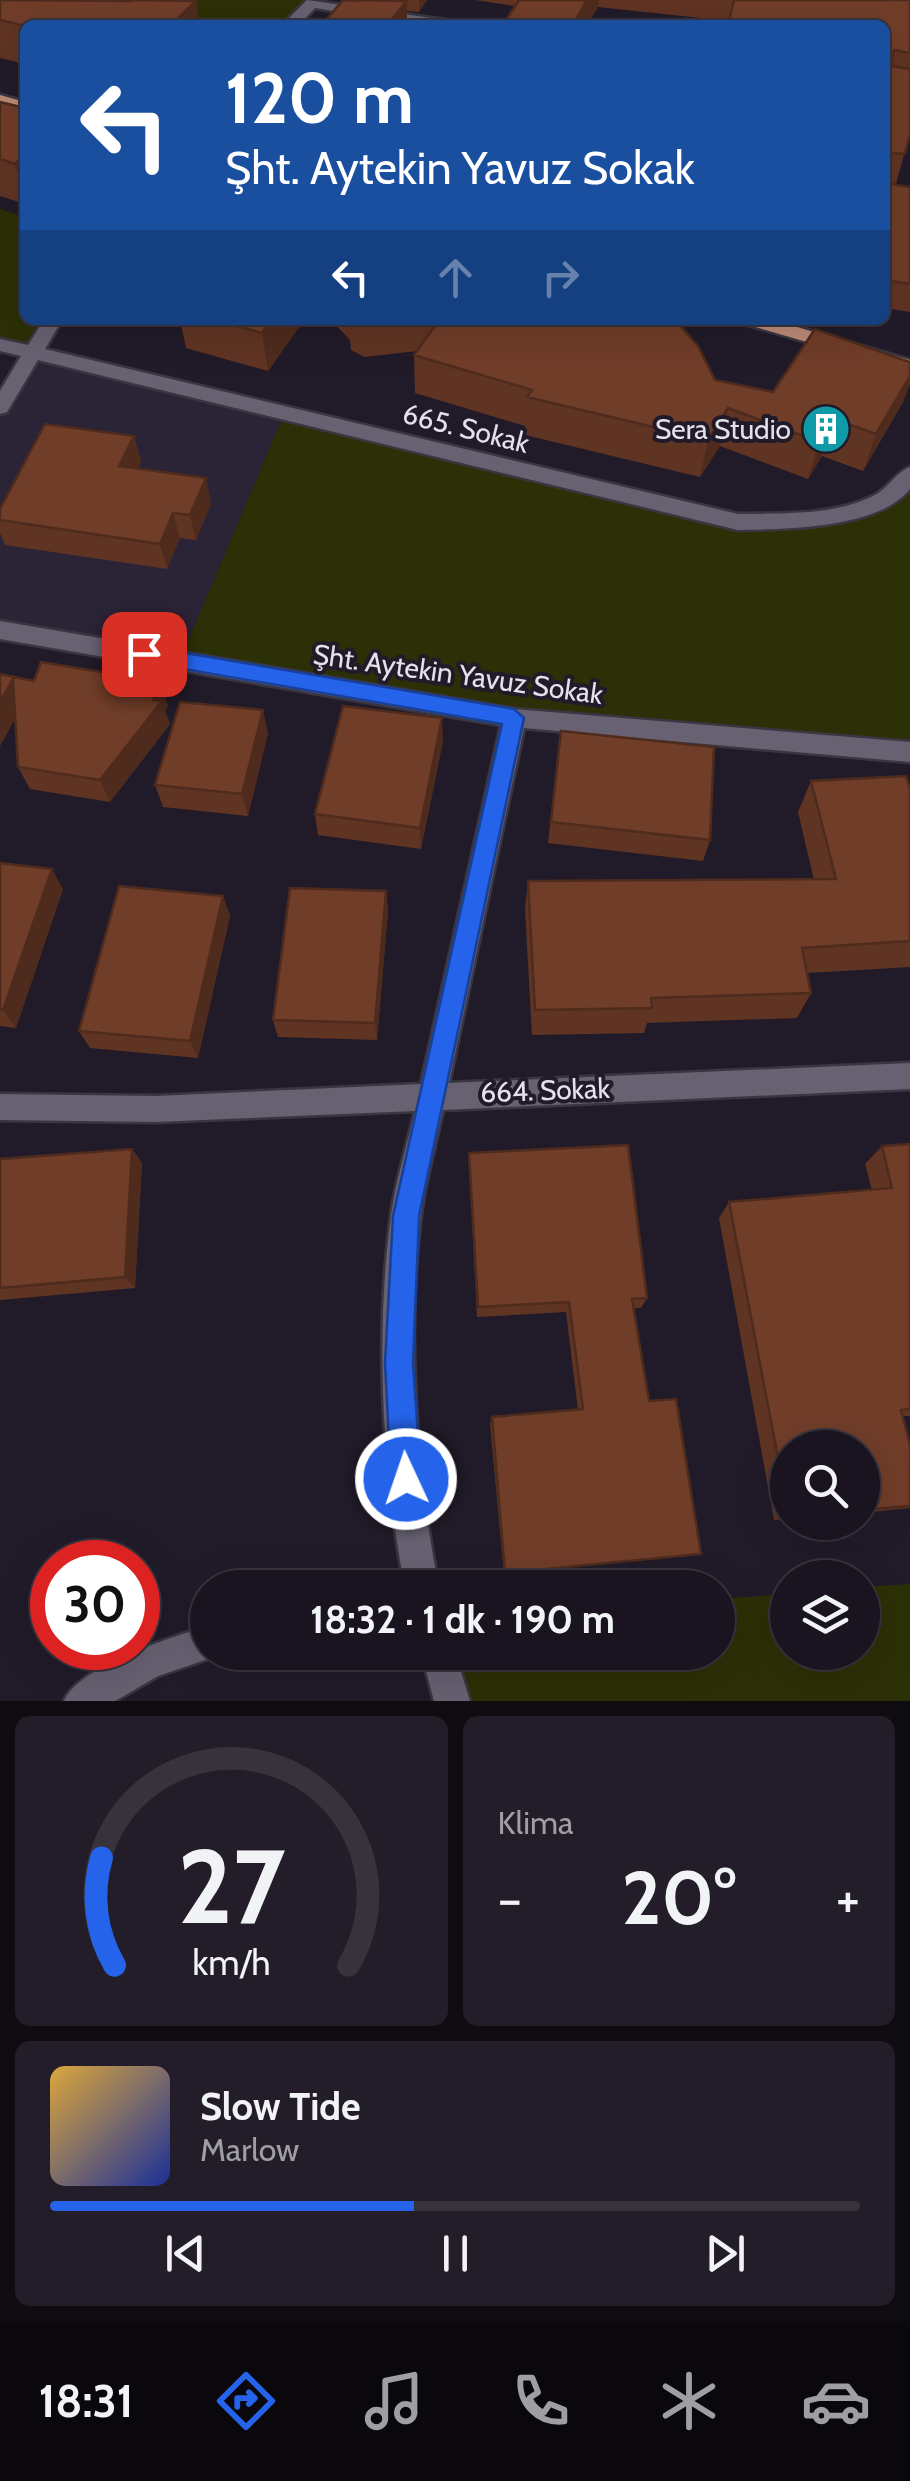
<!DOCTYPE html>
<html lang="tr">
<meta charset="utf-8">
<style>
body{margin:0;font-family:Cabin,sans-serif;background:#221d28;color:#f1f3f6;height:100vh;display:flex;flex-direction:column;font-size:38px;white-space:nowrap}
*{box-sizing:border-box;margin:0}
p{font-size:32px;color:#9f9ea4}
.icon{flex:none;width:55px;height:55px;fill:none;stroke:currentColor;stroke-width:2;stroke-linecap:round;stroke-linejoin:round}
.map{position:relative;height:1701px;overflow:hidden}
.sheet{display:flex;flex-direction:column;gap:15px;padding:15px;background:#0e0b11;flex:1}
.sheet>*{flex:none}
.top-card{position:absolute;left:20px;top:20px;width:870px;height:305px;border-radius:15px;box-shadow:0 10px 40px #0002,0 0 0 2px #37333d;background:#1a4fa0;color:#fff;overflow:hidden}
.fabs{position:absolute;left:770px;top:1430px;display:grid;gap:20px}
.fabs a{display:grid;place-items:center;width:110px;height:110px;border-radius:50%;background:#19141f;box-shadow:0 10px 40px #0002,0 0 0 2px #37333d;font-size:50px}
.speed{position:absolute;left:30px;top:1540px;display:flex;gap:20px;font-size:50px;font-weight:700;text-align:center}
.speed>*{display:grid;place-content:center;width:130px;height:130px;border-radius:50%;background:#19141f;box-shadow:0 10px 40px #0002,0 0 0 2px #37333d;line-height:1}
.speed .limit{border:15px solid #d22;background:#fff;color:#111}
.pin{position:absolute;display:grid;place-items:center;width:85px;height:85px;color:#fff;margin:-42px;border-radius:20px;box-shadow:0 5px 15px #0006}
.me{position:absolute;width:110px;margin:-55px;rotate:357deg;stroke-linejoin:round;filter:drop-shadow(0 0 8px #0008)}
.turn{display:flex;align-items:center;gap:35px;height:210px;padding:0 40px;font-size:45px}
.turn .icon{width:130px;height:130px;stroke-width:2.5}
.turn b{display:block;font-size:70px;line-height:85px}
.lanes{display:flex;align-items:center;height:95px;padding:0 40px;background:#0003;justify-content:center;gap:50px;direction:ltr}
.lanes .off{opacity:.35}
.big{font-size:75px;font-weight:800;line-height:1.1}
.sheet .card{flex:1;display:flex;flex-direction:column;justify-content:center;gap:15px;min-width:0;padding:0 35px;border-radius:15px;background:#221d28}
.sheet .dial{align-items:center;gap:0}
.dial svg{height:260px;overflow:visible;fill:none;stroke:#37333d;stroke-width:7;stroke-linecap:round;text-anchor:middle}
.dial text{fill:#f1f3f6;stroke:none}
.song{display:flex;align-items:center;gap:30px}
.cover{width:120px;height:120px;border-radius:15px;background:linear-gradient(135deg,hsl(40 70% 55%),hsl(230 70% 35%))}
.played{height:10px;border-radius:5px;background:linear-gradient(90deg,#2563eb 45%,#37333d 45%)}
.keys{display:flex;justify-content:space-around;direction:ltr}
.heat{display:flex;justify-content:space-between;align-items:center;font-size:55px;direction:ltr}
.sheet .tiles{flex:1;display:grid;gap:15px;grid-template-columns:1fr 1fr}
.card:last-child{grid-column:span 2}
.trip{position:absolute;left:190px;top:1570px;width:545px;height:100px;border-radius:50px;background:#19141f;box-shadow:0 10px 40px #0002,0 0 0 2px #37333d;font-weight:800;line-height:100px;text-align:center}
.menu{display:flex;height:160px;justify-content:space-around;align-items:center;background:#0a080c;color:#9f9ea4}
.menu .icon{width:70px;height:70px}
.menu .selected{color:#2563eb}
.menu b{font-size:45px;color:#f1f3f6}
.map>svg:first-child{display:block}
.built{fill:#2b2336}
.green{fill:#2c3006}
.lines{fill:none;stroke-linecap:round;stroke-linejoin:round}
.minor-casing{stroke:#3a3641;stroke-width:5}
.major-casing{stroke:#3a3641;stroke-width:5}
.minor{fill:#676172;fill-rule:evenodd}
.major{fill:#bc8a77;fill-rule:evenodd}
.wall{fill:#603423}
.shaded-wall{fill:#4e2b1d}
.building{fill:#703d29;stroke:#4e2b1d;stroke-width:2.5}
.route{fill:#2563eb;stroke:#184099;stroke-width:2.5}
.labels{text-anchor:middle;stroke-width:8;stroke-linejoin:round;paint-order:stroke}
.street-label{font-size:28px;fill:#e4e1eb;stroke:#211b29}
.poi-label{font-size:28px;fill:#e4e1eb;stroke:#211b29;text-anchor:end}
</style>
<div class="map">
<svg width="910" height="1701" viewBox="0 0 910 1701">
<rect width="100%" height="100%" fill="#211b29"/>
<path class="built" d="M35 352 285 412 180 660 0 630V407Z"/>
<path class="green" d="M107 0H315L290 25H198Z
M0 209 25 217V320H53L35 352 0 345Z
M285 412 738 522 788 521 881 500 910 474V752L514 718 180 660Z
M910 1584V1701H452L438 1653 718 1652V1599L787 1594 788 1652H862L863 1587Z"/>
<g class="lines">
<g class="minor-casing">
<path id="minor" d="M307 0 445 20 453 25H417L315 8 299 25H282Z
M44 320H62L45 349 738 514C781 513 833 516 873 496 888 489 896 472 910 467V489C878 529 785 529 738 530L38 360 7 412 0 414V391L21 356 0 351V339L28 345Z
M0 621 514 709 910 742V762L524 728 449 1083 910 1063V1089L443 1110C436 1144 425 1180 421 1215 406 1330 416 1474 439 1588H405C382 1470 375 1335 391 1215 396 1180 407 1145 415 1111L156 1122 0 1120V1094L156 1096 421 1084 501 725 0 639Z
M208 1626V1652L220 1655 158 1676 115 1701H64C79 1666 172 1637 208 1626Z
M421 1652H455L470 1701H434Z"/>
</g>
<g class="major-casing">
<path id="major" d="M0 95 25 102V112L0 105Z
M743 320H773L910 360V372L745 324Z"/>
</g>
<use href="#minor" class="minor"/>
<use href="#major" class="major"/>
</g>
<path class="wall" d="M0 0 25 25V64L0 58Z
M357 0H427L419 12 407 11V25L356 1Z
M475 0H910V133L896 184 887 183 910 187V312L885 308V25L729 21 598 7 515 6Z
M0 102 25 108V204L0 196Z
M180 320H304L268 371 186 348Z
M331 320H677L676 322 715 380 773 392 910 362V384L903 402 863 471 822 456 808 479 720 446 700 477 525 435V426L415 393 414 355 417 351 364 357 351 350 350 340Z
M134 436 141 462 138 468 211 504 196 540 180 538 167 569 5 545 0 533V509Z
M0 674 168 705 165 711 170 724 110 802 30 789 18 767 15 718 0 746Z
M561 731 710 840 703 861 548 843Z
M268 733 248 816 163 807 155 785Z
M443 741 421 849 318 835 315 814Z
M811 781 910 788V967L807 973 811 993 797 1018 647 1023 644 1033 532 1035 525 909 528 881 814 880 798 812Z
M0 863 63 889 16 1028 0 1026Z
M386 891 388 911 377 1040 278 1037 273 1020Z
M223 896 230 916 198 1058 90 1048 79 1031Z
M910 1144V1416H903L910 1445V1508L862 1513V1448H788V1519L774 1520 719 1218 729 1202 872 1190 865 1164 882 1146Z
M132 1149 142 1163 135 1288 0 1300V1159Z
M469 1153 647 1298 641 1308H634L649 1401 701 1554 504 1574 490 1424 492 1417 578 1410 566 1312 477 1317Z"/>
<path class="shaded-wall" d="M419 0H427L419 12Z
M587 0H599L598 7 588 25H573Z
M196 1 200 25H171Z
M407 1V25H387Z
M25 155V196L15 164Z
M271 320H304L268 371 262 333Z
M910 376V384L903 402 863 471 876 434Z
M728 408 720 446 700 477 708 440Z
M834 419 822 456 808 479 819 442Z
M134 436 141 462 127 491 119 466Z
M206 478 211 504 196 540 190 515Z
M173 513 180 538 167 569 160 544Z
M13 679 24 703 0 746V702Z
M161 682 168 705 165 711 170 724 110 802 100 780Z
M263 710 268 733 248 816 242 794Z
M442 718 443 741 421 849 420 828Z
M52 869 63 889 16 1028 3 1010Z
M386 891 388 911 377 1040 375 1023Z
M223 896 230 916 198 1058 190 1041Z
M132 1149 142 1163 135 1288 125 1277Z"/>
<path class="building" d="M0 0 131 1 133 0 196 1 171 25 25 26 0 20Z
M343 0 356 1 357 0 407 1 387 25H322Z
M519 0H587L573 25H503Z
M734 0H910V53L894 50 891 66 910 69V133L905 154 892 153 890 163 885 162V117L887 104 885 108V25H728Z
M0 102 25 108V155L15 164 0 159Z
M885 183 910 187V284L885 280Z
M214 320H271L262 333Z
M439 320H675L698 346 715 380 773 392 815 329 910 362V376L876 434 834 419 819 442 728 408 708 440 527 397 532 390 414 355Z
M45 424 134 436 119 466 206 478 190 515 173 513 160 544 0 520V509Z
M41 662 161 682 153 700 162 701 100 780 18 767 13 679 0 702V674L34 681Z
M180 702 263 710 242 794 155 785Z
M343 706 442 718 420 828 315 814Z
M561 731 714 747 710 840 551 822Z
M906 776 910 788V941L802 948 811 993 651 998 652 1008 535 1010 528 881 836 879 811 781Z
M0 863 52 869 3 1010H0Z
M119 886 223 896 190 1041 79 1031Z
M290 888 386 891 375 1023 273 1020Z
M910 1144V1409L901 1410 910 1445V1506L862 1510V1448H788V1510L729 1202 892 1188 882 1146Z
M628 1145 647 1298 632 1299 649 1401 676 1399 701 1554 505 1573 492 1417 583 1409 569 1302 478 1307 469 1153Z
M132 1149 125 1277 0 1288V1159Z"/>
<path class="route" d="M144 646 514 709 524 718 419 1216 413 1363 421 1479 416 1489 406 1494 396 1489 391 1479 385 1363 393 1216 502 724 144 662 133 654Z"/>
<defs>
<g id="building-disc" transform="scale(2.5)"><circle r="9.5" fill="#0f9aa8" stroke="#211b29"/><path d="M-4-6H4V6H1V3H-1V6H-4ZM-2.5-4.3h1.7v1.8h-1.7ZM.8-4.3h1.7v1.8H.8ZM-2.5-1h1.7V.8h-1.7ZM.8-1h1.7V.8H.8Z" fill="#fff"/></g>
</defs>
<g fill-rule="evenodd">
<use href="#building-disc" x="826" y="429"/>
</g>
<g class="labels">
<g class="street-label">
<text transform="translate(466 428) rotate(14)" y="10">665. Sokak</text>
<text transform="translate(458 674) rotate(8)" y="10">Şht. Aytekin Yavuz Sokak</text>
<text transform="translate(545 1090) rotate(-2)" y="10">664. Sokak</text>
</g>
<g class="poi-label">
<text x="791" y="439">Sera Studio</text>
</g>
</g>
</svg>
<div class="fabs">
<a><svg class="icon" aria-label="search" viewBox="0 0 24 24"><circle cx="10" cy="10" r="6"/><path d="M15 15l6 6"/></svg></a>
<a><svg class="icon" aria-label="layers" viewBox="0 0 24 24"><path d="M12 4l9 5-9 5-9-5zM3 14l9 5 9-5"/></svg></a>
</div>
<div class="speed"><div class="limit">30</div></div>
<div class="pin" style="left:144px;top:654px;background:#d93025"><svg class="icon" aria-label="arrive" viewBox="0 0 24 24"><path d="M6 21V4h12l-3 4 3 4H6"/></svg></div>
<svg class="me" style="left:406px;top:1479px" viewBox="-20 -20 40 40"><circle r="17" fill="#2563eb" stroke="#fff" stroke-width="3"/><path d="M0-11L8 9 0 5-8 9z" fill="#fff"/></svg>
<div class="trip">18:32 · 1 dk · 190 m</div>
<div class="top-card">
<div class="turn"><svg class="icon" aria-label="left" viewBox="0 0 24 24"><path d="M17 20v-9H6M10 6l-5 5 5 5"/></svg><div><b>120 m</b>Şht. Aytekin Yavuz Sokak</div></div>
<div class="lanes"><svg class="icon" aria-label="left" viewBox="0 0 24 24"><path d="M17 20v-9H6M10 6l-5 5 5 5"/></svg><svg class="icon off" aria-label="ahead" viewBox="0 0 24 24"><path d="M12 20V5M6 11l6-6 6 6"/></svg><svg class="icon off" aria-label="right" viewBox="0 0 24 24"><path d="M7 20v-9h11M14 6l5 5-5 5"/></svg></div>
</div>
</div>
<section class="sheet">
<div class="tiles">
<div class="card dial"><svg viewBox="0 0 100 80">
<path d="M14 69A42 42 0 1 1 86 69"/>
<path d="M14 69A42 42 0 0 1 10 36" stroke="#2563eb"/>
<text x="50" y="56" font-size="32" font-weight="700">27</text>
<text x="50" y="72" font-size="11">km/h</text>
</svg></div>
<div class="card"><p>Klima</p>
<div class="heat"><a>−</a><b class="big">20°</b><a>+</a></div>
</div>
<div class="card">
<div class="song"><i class="cover"></i><div><b>Slow Tide</b><p>Marlow</p></div></div>
<div class="played"></div>
<div class="keys"><svg class="icon" aria-label="previous" viewBox="0 0 24 24"><path d="M18 5L8 12l10 7zM5 5v14"/></svg><svg class="icon" aria-label="pause" viewBox="0 0 24 24"><path d="M8 5v14M16 5v14"/></svg><svg class="icon" aria-label="next" viewBox="0 0 24 24"><path d="M6 5l10 7-10 7zM19 5v14"/></svg></div>
</div>
</div>
</section>
<nav class="menu">
<b>18:31</b>
<svg class="icon selected" aria-label="directions" viewBox="0 0 24 24"><path d="M12 3l9 9-9 9-9-9zM9 14v-3h6M13 9l2 2-2 2"/></svg>
<svg class="icon" aria-label="music" viewBox="0 0 24 24"><path d="M9 18V5l10-2v13"/><circle cx="6" cy="18" r="3"/><circle cx="16" cy="16" r="3"/></svg>
<svg class="icon" aria-label="phone" viewBox="0 0 24 24"><path d="M5 4h4l2 5-3 2q2 4 5 5l2-3 5 2v4C11 20 4 13 5 4z"/></svg>
<svg class="icon" aria-label="climate" viewBox="0 0 24 24"><path d="M12 3v18M4 7l16 10M4 17L20 7"/></svg>
<svg class="icon" aria-label="car" viewBox="0 0 24 24"><path d="M5 17H2v-5l4-1 3-4h7l3 4 3 1v5h-3M9 17h6M6 11h13"/><circle cx="7" cy="17" r="2"/><circle cx="17" cy="17" r="2"/></svg>
</nav>
